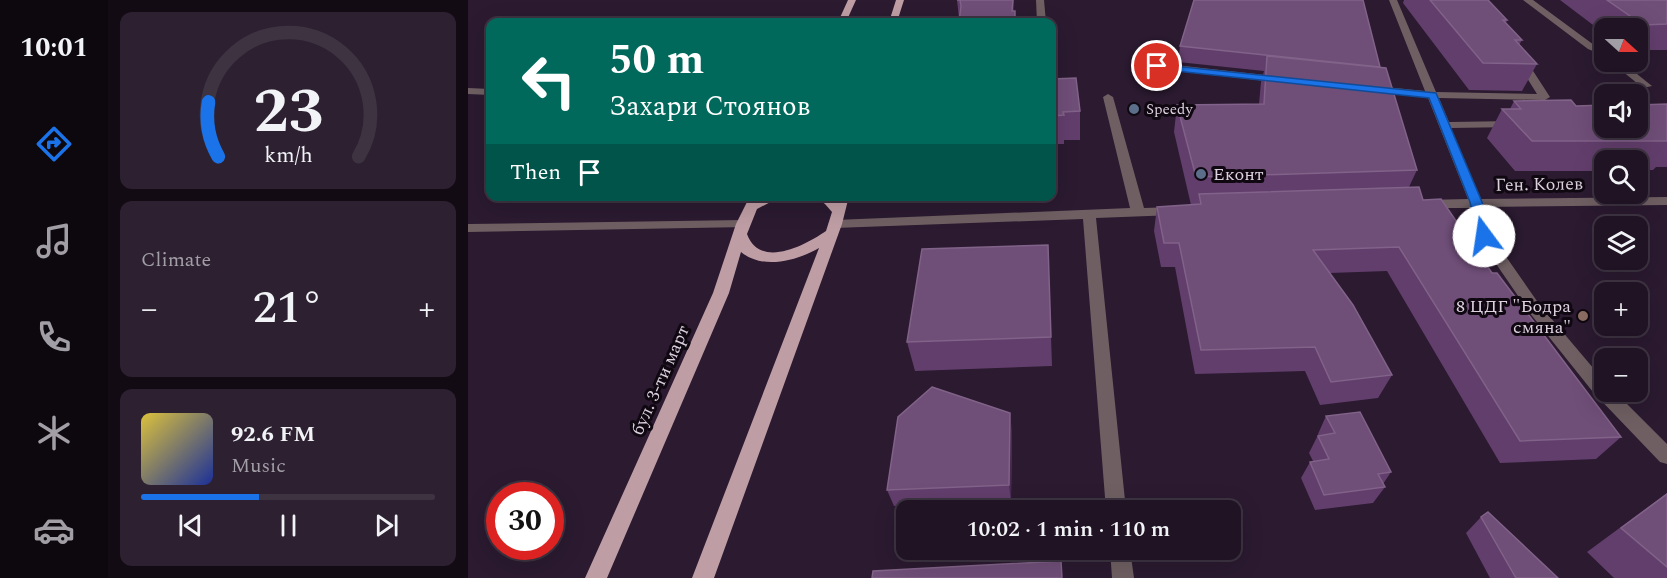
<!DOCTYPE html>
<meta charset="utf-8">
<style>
body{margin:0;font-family:Spectral,serif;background:#2d2131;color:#f1f3f6;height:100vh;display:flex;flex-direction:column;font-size:22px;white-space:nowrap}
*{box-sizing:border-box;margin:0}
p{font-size:20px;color:#a29ea6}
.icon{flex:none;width:33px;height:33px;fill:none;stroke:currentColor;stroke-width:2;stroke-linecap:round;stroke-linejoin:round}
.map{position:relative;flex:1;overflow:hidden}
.drawer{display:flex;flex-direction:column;gap:12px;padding:12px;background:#120b14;width:360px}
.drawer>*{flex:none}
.hud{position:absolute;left:18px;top:18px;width:570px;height:183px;border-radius:12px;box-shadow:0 6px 24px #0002,0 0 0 2px #3d3341;background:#00695c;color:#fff;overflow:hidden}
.needle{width:39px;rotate:111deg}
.buttons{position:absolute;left:1126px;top:18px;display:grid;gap:12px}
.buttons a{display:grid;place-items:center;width:54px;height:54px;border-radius:12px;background:#201424;box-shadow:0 6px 24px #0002,0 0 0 2px #3d3341;font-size:30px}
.speed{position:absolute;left:18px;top:482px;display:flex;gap:12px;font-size:30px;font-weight:700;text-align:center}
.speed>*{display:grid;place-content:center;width:78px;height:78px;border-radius:50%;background:#201424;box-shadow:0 6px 24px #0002,0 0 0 2px #3d3341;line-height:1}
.speed .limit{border:9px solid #d22;background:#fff;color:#111}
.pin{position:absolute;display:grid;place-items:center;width:51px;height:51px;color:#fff;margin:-26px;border:3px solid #fff;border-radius:50%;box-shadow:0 2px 6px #0007}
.me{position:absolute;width:66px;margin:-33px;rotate:346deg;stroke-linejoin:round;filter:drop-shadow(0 0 4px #0008)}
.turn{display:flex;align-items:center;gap:21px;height:126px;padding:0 24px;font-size:27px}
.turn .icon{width:78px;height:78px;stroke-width:2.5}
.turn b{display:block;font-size:42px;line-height:51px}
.then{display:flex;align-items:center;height:57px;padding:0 24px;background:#0003;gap:12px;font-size:22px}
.big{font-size:45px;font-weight:600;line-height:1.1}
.drawer .card{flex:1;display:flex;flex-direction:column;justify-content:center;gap:9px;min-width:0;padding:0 21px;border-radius:12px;background:#2d2131}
.drawer .dial{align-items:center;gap:0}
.dial svg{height:156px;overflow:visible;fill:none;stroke:#3d3341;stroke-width:7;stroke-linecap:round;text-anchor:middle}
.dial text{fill:#f1f3f6;stroke:none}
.song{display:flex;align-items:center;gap:18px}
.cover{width:72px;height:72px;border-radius:9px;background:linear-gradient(135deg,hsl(50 70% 55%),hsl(230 70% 35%))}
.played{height:6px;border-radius:3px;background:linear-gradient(90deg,#1a73e8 40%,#3d3341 40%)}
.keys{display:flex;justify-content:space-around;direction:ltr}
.heat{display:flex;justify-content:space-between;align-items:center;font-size:33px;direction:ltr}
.trip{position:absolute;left:428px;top:500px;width:345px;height:60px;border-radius:12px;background:#201424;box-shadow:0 6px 24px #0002,0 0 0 2px #3d3341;font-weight:600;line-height:60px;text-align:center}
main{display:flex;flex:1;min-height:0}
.tabs{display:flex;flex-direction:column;width:108px;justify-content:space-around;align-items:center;background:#0d080e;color:#a29ea6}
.tabs .icon{width:42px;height:42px}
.tabs .selected{color:#1a73e8}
.tabs b{font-size:27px;color:#f1f3f6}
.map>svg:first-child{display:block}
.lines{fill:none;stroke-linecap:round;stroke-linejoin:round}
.minor{fill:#6f5f62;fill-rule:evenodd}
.major{fill:#be9da4;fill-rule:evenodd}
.wall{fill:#623e6c}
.shaded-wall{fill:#47294f}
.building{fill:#6f4e78;stroke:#816288;stroke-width:1.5}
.route{fill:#1a73e8;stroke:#114b97;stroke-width:1.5}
.service-dot{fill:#5c6f8a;stroke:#0f0811;stroke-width:2}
.education-dot{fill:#8d6e63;stroke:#0f0811;stroke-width:2}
.labels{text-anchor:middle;stroke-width:6;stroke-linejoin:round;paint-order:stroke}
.far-poi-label{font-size:15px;fill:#ddd1e0;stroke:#0f0811;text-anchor:start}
.poi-label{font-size:18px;fill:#ddd1e0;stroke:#0f0811;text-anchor:start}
.street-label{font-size:18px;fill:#ddd1e0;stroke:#0f0811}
</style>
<main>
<nav class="tabs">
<b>10:01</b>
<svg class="icon selected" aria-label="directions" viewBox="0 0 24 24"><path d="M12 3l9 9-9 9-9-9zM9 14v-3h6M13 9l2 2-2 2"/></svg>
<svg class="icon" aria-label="music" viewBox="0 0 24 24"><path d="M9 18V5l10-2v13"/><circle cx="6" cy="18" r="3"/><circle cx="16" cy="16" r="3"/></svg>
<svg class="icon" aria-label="phone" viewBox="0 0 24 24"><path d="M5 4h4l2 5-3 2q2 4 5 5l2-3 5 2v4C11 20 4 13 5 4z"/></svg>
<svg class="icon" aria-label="climate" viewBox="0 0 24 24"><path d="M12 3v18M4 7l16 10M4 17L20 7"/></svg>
<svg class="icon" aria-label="car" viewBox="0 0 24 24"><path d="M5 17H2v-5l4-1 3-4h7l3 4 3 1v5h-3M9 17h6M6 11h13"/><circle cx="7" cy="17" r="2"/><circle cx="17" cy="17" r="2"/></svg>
</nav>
<section class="drawer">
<div class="card dial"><svg viewBox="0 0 100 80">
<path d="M14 69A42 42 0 1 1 86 69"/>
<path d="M14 69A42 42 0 0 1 9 41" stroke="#1a73e8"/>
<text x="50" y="56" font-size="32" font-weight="700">23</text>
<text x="50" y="72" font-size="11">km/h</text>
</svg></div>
<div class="card"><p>Climate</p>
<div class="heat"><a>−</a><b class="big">21°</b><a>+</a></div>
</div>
<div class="card">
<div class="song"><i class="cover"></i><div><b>92.6 FM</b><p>Music</p></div></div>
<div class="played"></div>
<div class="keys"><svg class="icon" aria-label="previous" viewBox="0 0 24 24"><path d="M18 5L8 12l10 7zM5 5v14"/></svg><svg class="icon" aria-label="pause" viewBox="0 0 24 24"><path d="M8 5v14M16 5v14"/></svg><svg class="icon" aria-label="next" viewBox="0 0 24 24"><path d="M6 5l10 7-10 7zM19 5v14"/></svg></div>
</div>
</section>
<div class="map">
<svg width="1199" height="578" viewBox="0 0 1199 578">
<rect width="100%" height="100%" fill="#2b1a30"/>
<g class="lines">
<path class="minor" d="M568 0H576L578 22H569Z
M921 0H929L968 92 1069 94 1047 59 1052 56 1056 57 1082 97 1077 100 971 98 981 122 1047 121 1053 124 1047 127 983 128 1013 199 1199 197V205L1016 207 1023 235 1071 304 1137 382V392H1147L1199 444V464L1192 462 1125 392 1061 312 1009 236 1003 208H956L949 204 956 200 1000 199 960 98 907 92 902 89 907 86 957 91Z
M1055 0H1065L1126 45 1137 49V56L1120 49Z
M1143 62H1154L1184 86 1175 88Z
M689 63 815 77 820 80 815 83 685 68V64Z
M0 88 22 89V95L0 94Z
M640 94 645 97 676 208 707 207 714 211 707 215 628 218 658 510H638L615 219 367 228 360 224 367 220 662 208 635 97Z
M275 220 282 224 280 227 0 232V224Z
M642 549H662L666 578H644Z"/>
<path class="major" d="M380 0H388L378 22H370Z
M428 0H436L429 22H421Z
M282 196H314L289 209 279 234C292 269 336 246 358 231L364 212 357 204 346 196H363L368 199V196H381L374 224 246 578H224L351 248C328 261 295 270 273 252L261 293 139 578H117L245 293 268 224Z"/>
</g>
<path class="wall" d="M489 0H546V11L491 18Z
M726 0 912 67 949 170 941 187 955 200 1024 273 1153 437 1128 459 1032 463 919 271 862 273 924 375 910 398 852 405 837 371 727 374 707 267H693L686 231 689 207 723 205 706 132 709 105 791 104 793 82 796 71 710 62 712 46Z
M936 0H1020L1039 20 1038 23 1054 40 1051 45 1069 64 1054 91 1001 90 935 3Z
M1092 0H1199V50H1170V28H1137V34Z
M584 79 612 111V140H596V144H584Z
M1046 101 1108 106 1199 104V167H1188L1185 170H1170V160H1137V171H1047L1019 138 1034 109H1042Z
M580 245 584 366 447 371 439 342Z
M858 416 923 472 915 484 917 487 905 503 847 510 833 478 842 462 845 461 841 453 850 435V434Z
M544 430 543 501 426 506 419 490Z
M1199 493V578H1146L1119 552Z
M1013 517 1090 578H1022L998 533Z"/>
<path class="shaded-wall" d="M545 0H546V22H545Z
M542 413 544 430 543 501 541 485Z"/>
<path class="building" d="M489 0H545L544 11H547V22H491L493 6 492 0Z
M726 0H895L912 67 712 46Z
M962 0H1020L1039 20H1035L1054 40H1047L1069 64 1015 63Z
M1139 0H1199V24L1175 25Z
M799 56 918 68 949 170 728 177 709 105 796 104Z
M608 78 612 111 595 112 596 115 584 116V79Z
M1103 100 1108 106 1137 105V128H1170V105L1199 104V141H1064L1034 109H1053L1046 101Z
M951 187 955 200 973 199 1024 273H1029L1153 437 1052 441 931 247 845 250 885 305 924 375 863 382 847 347 733 350 711 243H696L689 207 733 204 731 194Z
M580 245 583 337 439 342 454 249Z
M464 387 542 413 541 485 419 490 430 417Z
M892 412 923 472 910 474 917 487 856 495 842 462 861 459 850 436 867 433 858 416Z
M1199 494V567L1153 528Z
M1020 512 1090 578H1048L1013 517Z
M593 561 594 578H404L405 571Z"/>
<path class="route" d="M686 64 968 93 1014 202 1023 236 1016 240 1010 236 1002 202 961 98 689 69 685 66Z"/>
<g class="service-dot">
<circle cx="666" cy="109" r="6"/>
<circle cx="733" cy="174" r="6"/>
</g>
<circle class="education-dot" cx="1115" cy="316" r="6"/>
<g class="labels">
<g class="far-poi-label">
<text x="678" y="114">Speedy</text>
</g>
<g class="poi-label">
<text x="745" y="180">Еконт</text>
<text x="1103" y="312" text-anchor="end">8 ЦДГ "Бодра<tspan x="1103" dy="21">смяна"</tspan></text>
</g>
<g class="street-label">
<text transform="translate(1071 184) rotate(-1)" y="6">Ген. Колев</text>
<text transform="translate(192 380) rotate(-66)" y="6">бул. 3-ти март</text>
</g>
</g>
</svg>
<div class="buttons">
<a><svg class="needle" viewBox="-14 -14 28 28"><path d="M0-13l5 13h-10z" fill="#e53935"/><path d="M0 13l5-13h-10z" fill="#a29ea6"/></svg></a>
<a><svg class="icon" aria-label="sound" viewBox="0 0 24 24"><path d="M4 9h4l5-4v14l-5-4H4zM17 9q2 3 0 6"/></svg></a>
<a><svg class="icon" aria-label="search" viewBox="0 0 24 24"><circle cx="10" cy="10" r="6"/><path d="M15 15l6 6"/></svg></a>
<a><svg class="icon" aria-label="layers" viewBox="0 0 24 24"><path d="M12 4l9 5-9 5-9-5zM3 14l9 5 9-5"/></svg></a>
<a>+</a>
<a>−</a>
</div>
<div class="speed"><div class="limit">30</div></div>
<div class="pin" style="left:689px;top:66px;background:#d93025"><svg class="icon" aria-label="arrive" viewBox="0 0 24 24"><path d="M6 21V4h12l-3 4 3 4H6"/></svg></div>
<svg class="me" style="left:1016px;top:236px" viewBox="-20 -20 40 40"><circle r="19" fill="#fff"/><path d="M0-13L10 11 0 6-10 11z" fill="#1a73e8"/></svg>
<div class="trip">10:02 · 1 min · 110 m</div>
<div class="hud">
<div class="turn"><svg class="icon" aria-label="left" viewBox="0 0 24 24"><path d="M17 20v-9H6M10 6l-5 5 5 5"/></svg><div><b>50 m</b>Захари Стоянов</div></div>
<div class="then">Then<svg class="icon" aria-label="arrive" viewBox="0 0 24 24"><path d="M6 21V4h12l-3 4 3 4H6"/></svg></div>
</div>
</div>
</main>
